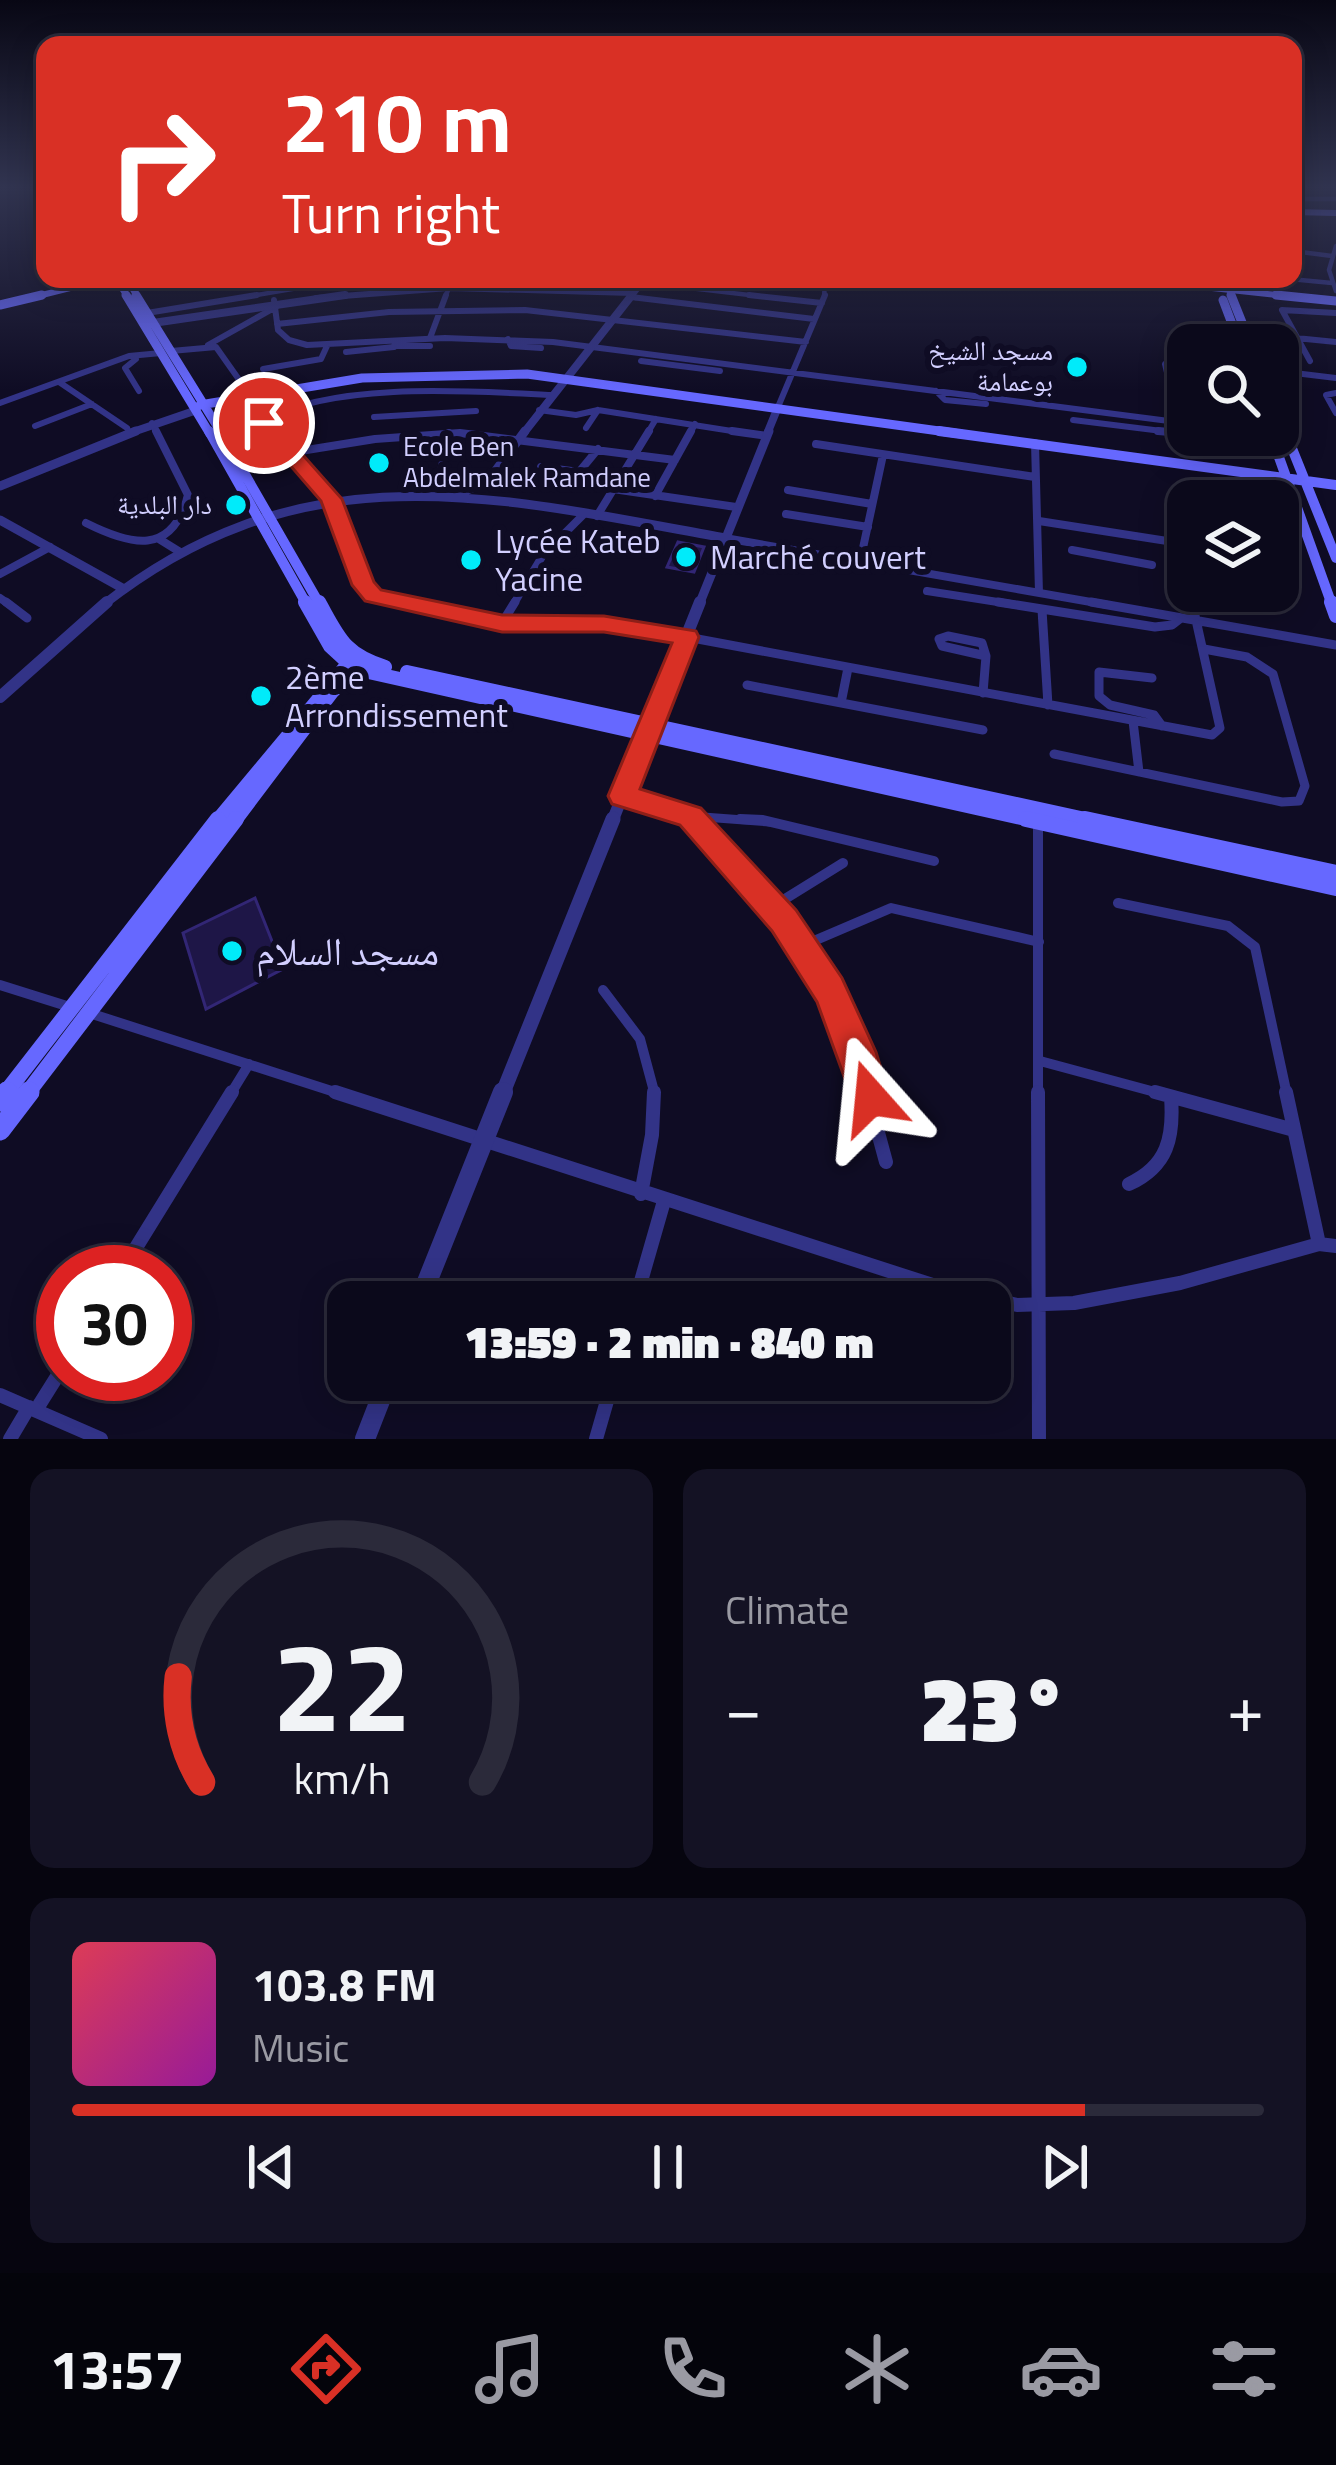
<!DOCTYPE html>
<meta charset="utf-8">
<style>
body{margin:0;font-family:"Titillium Web","Noto Naskh Arabic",sans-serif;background:#141224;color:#f1f3f6;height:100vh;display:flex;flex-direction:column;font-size:45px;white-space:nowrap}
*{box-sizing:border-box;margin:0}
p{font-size:39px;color:#9a9aa3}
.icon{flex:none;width:66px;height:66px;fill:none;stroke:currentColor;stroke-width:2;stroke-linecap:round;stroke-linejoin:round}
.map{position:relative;height:1439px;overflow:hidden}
.side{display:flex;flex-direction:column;gap:30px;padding:30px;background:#06050f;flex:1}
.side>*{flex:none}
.banner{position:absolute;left:36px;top:36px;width:1266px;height:252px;border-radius:24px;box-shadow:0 6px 30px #0003,0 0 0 3px #2b2a3a;background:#d93025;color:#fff;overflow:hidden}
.fabs{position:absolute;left:1167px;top:324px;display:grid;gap:24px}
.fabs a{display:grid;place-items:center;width:132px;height:132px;border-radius:24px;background:#0b091b;box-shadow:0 6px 30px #0003,0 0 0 3px #2b2a3a;font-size:60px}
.speed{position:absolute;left:36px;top:1245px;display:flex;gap:24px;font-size:60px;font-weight:700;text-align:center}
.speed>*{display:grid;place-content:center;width:156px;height:156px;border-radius:50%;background:#0b091b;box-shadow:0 6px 30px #0003,0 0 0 3px #2b2a3a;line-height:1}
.speed .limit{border:18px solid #d22;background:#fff;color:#111}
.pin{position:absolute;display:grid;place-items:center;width:102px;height:102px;color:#fff;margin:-51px;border:6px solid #fff;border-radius:50%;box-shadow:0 3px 12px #0007}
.me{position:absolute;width:132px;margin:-66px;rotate:342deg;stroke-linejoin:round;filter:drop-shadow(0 0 9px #0008)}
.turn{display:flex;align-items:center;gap:42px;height:252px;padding:0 48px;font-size:54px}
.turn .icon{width:156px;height:156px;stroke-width:2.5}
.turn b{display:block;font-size:84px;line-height:102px}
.big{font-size:90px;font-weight:800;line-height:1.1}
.side .tile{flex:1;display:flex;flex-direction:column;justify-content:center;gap:18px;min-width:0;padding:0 42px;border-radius:24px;background:#141224}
.side .dial{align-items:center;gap:0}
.dial svg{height:312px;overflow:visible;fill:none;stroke:#2b2a3a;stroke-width:7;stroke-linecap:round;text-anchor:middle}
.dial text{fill:#f1f3f6;stroke:none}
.song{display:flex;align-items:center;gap:36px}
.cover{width:144px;height:144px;border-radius:18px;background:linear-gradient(135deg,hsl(350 70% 55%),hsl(300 70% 35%))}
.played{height:12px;border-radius:6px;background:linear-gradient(90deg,#d93025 85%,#2b2a3a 85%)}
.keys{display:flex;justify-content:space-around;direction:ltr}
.heat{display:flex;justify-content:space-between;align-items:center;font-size:66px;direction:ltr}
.side .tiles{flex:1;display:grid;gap:30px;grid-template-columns:1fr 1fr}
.tile:last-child{grid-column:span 2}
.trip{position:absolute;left:327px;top:1281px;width:684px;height:120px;border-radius:24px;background:#0b091b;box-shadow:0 6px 30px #0003,0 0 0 3px #2b2a3a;font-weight:800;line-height:120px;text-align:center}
.tabs{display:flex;height:192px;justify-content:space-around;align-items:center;background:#04040b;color:#9a9aa3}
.tabs .icon{width:84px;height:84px}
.tabs .active{color:#d93025}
.tabs b{font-size:54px;color:#f1f3f6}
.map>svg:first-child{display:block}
.building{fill:#1e1647;stroke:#322675;stroke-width:3}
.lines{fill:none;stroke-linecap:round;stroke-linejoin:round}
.minor-far5{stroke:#323387;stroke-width:4.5}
.minor-far4{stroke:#323387;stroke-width:6}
.minor-far3{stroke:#323387;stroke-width:8}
.minor-far2{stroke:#323387;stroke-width:9}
.minor-far1{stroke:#323387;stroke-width:10}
.minor{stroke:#323387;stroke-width:14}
.tertiary-far5{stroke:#323387;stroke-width:6}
.tertiary-far4{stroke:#323387;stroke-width:8}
.tertiary-far3{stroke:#323387;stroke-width:9}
.tertiary-far2{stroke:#323387;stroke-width:12}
.tertiary-far1{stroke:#323387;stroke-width:15}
.tertiary{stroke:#323387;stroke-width:20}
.secondary-far5{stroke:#6668ff;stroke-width:6}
.secondary-far4{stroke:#6668ff;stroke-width:9}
.secondary-far3{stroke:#6668ff;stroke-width:10}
.secondary-far2{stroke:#6668ff;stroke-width:14}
.secondary-far1{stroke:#6668ff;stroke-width:16}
.secondary{stroke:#6668ff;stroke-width:21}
.route{fill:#d93025;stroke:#8d1f18;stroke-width:3}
.poi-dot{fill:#00ebfa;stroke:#0f0c24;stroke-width:4.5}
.labels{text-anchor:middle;stroke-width:12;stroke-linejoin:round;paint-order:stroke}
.far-poi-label{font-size:27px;fill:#d2cfff;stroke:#0f0c24;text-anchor:end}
.poi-label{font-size:33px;fill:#d2cfff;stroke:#0f0c24;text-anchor:start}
.near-poi-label{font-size:39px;fill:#d2cfff;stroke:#0f0c24;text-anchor:start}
</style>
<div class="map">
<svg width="1336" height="1439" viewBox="0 0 1336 1439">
<rect width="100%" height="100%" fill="#0f0c24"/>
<path class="building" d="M678 542 704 547 694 572 667 567Z
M255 898 283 969 206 1009 183 933Z"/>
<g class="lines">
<path class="minor-far5" d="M1293 199H1336
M1336 246 1329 270 1336 291
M1293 251 1332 256
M613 279 775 298
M778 279 825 284
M1290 279 1332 283
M631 297 636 298
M239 298 351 279
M445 298 450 285
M824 298 825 279"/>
<path class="minor-far4" d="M749 295 822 303
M631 297 814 319
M274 300 278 330 289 340 307 345 445 338 553 342 1169 421 1177 415 1165 364 1171 359 1188 360
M147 313 257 295
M277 324 389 312 525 310 806 342
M430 338 446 295
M1296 338 1336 342
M508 339 511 346 541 348
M208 345 276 307
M394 346H430
M171 351 216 347 240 381
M346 352 394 347
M136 359 125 368 139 391
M641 361 720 371
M1310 361 1282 310 1336 313
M263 369 321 359 327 346
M1278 371 1336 378
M59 382 127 428
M936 391 945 400 986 404
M1336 393 1326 395 1336 413
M0 403 129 356 161 353
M778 407 825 295
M539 410 576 415 598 410 751 434
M374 417 476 411
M1073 420 1170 432
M152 423 157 434
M35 426 92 404
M586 428 598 410
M274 434 263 421C333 381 471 391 551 395
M452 434H465
M647 434 656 419
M690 434 695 424"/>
<path class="minor-far3" d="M271 431 331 499 369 593 423 605
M732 431 767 436
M1158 431 1170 432
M1035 443 1039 593
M816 444 1035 477
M288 453 375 439 460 433 675 460
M541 467 579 472 598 449
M440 476 449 433
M613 489 736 507
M788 490 872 504
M655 496 691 431
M786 514 868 527
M597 516 649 431
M1039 521 1180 543
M86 523C130 545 172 557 188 495L156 431
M1278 524 1305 528
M725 538 1108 605
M159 539 180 552
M1072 550 1152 565
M860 562 883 455
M0 574 50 547
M1188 584 1175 505 1197 501
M927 591 1017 605
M1189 591 1192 605
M0 598 10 605
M513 605 543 555 583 515"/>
<path class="minor-far2" d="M6 602 27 618
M410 602 502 623 603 624 687 637 1212 735 1220 728 1192 602
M998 602 1155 627 1172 625 1181 618
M1091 602 1336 645
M1042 610 1048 705
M502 623 515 602
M948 636 982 643 986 656 942 646 939 639Z
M1152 678 1099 672V696L1110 705 1154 715 1162 726
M747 685 983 730
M983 693 986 656
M841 703 848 668
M1133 721 1139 772
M1054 754 1282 802 1299 801 1305 786 1273 674 1247 657 1204 649
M623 796 690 816 770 822
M690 816 695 822"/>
<path class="minor-far1" d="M692 819 802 947 835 1005 868 1095
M740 819 763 820 934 861
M1038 820V1095
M1118 903 1228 926 1255 947 1287 1095
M772 907 843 863
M802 946 891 908 1039 942
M0 985 70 1007
M603 990 640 1039 655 1095
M86 1012 344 1095
M1040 1061 1166 1095
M230 1095 249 1064"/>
<path class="minor" d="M335 1092 948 1290 1017 1305 1074 1303 1180 1283 1319 1244 1336 1246
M867 1092 886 1162
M1038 1092 1039 1439
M1155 1092 1294 1130
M1286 1092 1319 1244
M1129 1184C1168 1166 1174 1137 1171 1097
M641 1194 652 1135 654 1092
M121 1272 232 1092
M635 1302 664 1201
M0 1395 101 1439
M36 1410 63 1367
M10 1439 29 1407
M596 1439 613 1380"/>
<path class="tertiary-far5" d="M316 298 449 288 633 293
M630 298 645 279"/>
<path class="tertiary-far4" d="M146 324 345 295
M127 434 197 410
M523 434 632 295
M767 434 778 407"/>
<path class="tertiary-far3" d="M0 486 136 431
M460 493 488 481 525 431
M0 520 124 589
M103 605C304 447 494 496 725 538
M699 605 769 431"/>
<path class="tertiary-far2" d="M0 697 107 602
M612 822 700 602"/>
<path class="tertiary-far1" d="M502 1095 613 819"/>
<path class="tertiary" d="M419 1302 503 1092
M365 1439 388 1380"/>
<path class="secondary-far5" d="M1293 212 1336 213
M116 279 128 298
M1129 279 1305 298
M1225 279 1232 298
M132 288 138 298
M30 298 106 279"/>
<path class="secondary-far4" d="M126 295 210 434
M136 295 222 434
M1231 295 1251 345
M1276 295 1336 301
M1223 300 1240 345
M0 305 42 295
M200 405 362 378 527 374 961 434
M1278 413 1286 434"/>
<path class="secondary-far3" d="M209 431 307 605
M220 431 320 605
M939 431 1336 485
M1285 431 1336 558
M1271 435 1332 605"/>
<path class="secondary-far2" d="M305 602 330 646 355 669 1039 822
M319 602C339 638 344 654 385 667
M1331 602 1336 616
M407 672 1099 822
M216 822 351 660
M234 822 332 692 360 664"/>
<path class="secondary-far1" d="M1026 819 1336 888
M1085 819 1336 873
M4 1095 218 819
M26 1095 236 819"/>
<path class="secondary" d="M0 1101 7 1092
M0 1130 29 1092"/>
</g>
<linearGradient id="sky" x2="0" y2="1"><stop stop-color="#080714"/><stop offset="0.48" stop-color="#313450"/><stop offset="1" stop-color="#313450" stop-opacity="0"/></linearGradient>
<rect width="1336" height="390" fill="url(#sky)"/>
<path class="route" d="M257 419H271L342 499 374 582 381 590 502 615 604 616 696 631 699 637 640 789 701 808 796 910 842 978 876 1052 890 1098 884 1112 871 1117 857 1112 817 1002 772 931 680 825 612 804 608 796 672 643 604 632H502L365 601 352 585 321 501 257 427Z"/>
<g class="poi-dot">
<circle cx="1077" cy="367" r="12"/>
<circle cx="379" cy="463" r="12"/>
<circle cx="236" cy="505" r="12"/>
<circle cx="686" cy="557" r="12"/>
<circle cx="471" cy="560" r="12"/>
<circle cx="261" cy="696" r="12"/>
<circle cx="232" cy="951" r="12"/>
</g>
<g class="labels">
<g class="far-poi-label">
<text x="1053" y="360">مسجد الشيخ<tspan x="1053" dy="31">بوعمامة</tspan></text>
<text x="403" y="456" text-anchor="start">Ecole Ben<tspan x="403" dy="31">Abdelmalek Ramdane</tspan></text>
<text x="212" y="514">دار البلدية</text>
</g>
<g class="poi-label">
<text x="495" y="553">Lycée Kateb<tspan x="495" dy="38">Yacine</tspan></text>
<text x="710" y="569">Marché couvert</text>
<text x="285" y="689">2ème<tspan x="285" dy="38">Arrondissement</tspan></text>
</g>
<g class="near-poi-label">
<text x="256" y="965">مسجد السلام</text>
</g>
</g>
</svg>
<div class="fabs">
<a><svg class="icon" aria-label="search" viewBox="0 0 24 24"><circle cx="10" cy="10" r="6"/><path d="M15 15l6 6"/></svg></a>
<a><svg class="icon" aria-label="layers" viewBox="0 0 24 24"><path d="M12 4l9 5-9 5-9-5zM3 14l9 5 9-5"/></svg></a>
</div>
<div class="speed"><div class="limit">30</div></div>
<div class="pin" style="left:264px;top:423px;background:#d93025"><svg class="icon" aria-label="arrive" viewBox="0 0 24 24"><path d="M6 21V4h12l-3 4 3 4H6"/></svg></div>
<svg class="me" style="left:871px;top:1098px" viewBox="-20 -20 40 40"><path d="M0-17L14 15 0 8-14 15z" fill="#d93025" stroke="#fff" stroke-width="4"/></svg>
<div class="trip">13:59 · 2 min · 840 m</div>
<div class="banner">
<div class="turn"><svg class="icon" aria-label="right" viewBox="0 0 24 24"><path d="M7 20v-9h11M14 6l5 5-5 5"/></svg><div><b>210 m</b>Turn right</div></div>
</div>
</div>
<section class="side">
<div class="tiles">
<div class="tile dial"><svg viewBox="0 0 100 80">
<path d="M14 69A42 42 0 1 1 86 69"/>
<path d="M14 69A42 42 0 0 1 8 42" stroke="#d93025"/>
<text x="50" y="56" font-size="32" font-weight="700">22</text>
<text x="50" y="72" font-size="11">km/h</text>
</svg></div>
<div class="tile"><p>Climate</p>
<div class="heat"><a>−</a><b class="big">23°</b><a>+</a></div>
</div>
<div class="tile">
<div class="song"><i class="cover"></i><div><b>103.8 FM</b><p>Music</p></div></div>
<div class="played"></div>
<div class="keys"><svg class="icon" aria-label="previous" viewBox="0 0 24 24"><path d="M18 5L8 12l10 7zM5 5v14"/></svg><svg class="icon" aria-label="pause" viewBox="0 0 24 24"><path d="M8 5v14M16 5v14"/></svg><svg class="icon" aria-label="next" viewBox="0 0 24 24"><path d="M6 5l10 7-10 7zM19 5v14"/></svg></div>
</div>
</div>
</section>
<nav class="tabs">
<b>13:57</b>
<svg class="icon active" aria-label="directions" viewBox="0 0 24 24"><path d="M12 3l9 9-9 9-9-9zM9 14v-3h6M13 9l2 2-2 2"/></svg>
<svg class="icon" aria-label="music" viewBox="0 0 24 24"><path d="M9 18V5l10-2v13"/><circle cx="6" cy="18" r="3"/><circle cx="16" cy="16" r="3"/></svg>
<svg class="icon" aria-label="phone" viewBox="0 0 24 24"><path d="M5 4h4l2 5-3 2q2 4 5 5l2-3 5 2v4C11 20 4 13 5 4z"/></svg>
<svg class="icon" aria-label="climate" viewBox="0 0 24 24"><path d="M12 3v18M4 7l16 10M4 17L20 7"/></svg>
<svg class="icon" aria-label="car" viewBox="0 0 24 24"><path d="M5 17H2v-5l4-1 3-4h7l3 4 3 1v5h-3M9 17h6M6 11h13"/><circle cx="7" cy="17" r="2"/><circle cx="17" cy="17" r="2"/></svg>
<svg class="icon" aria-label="filters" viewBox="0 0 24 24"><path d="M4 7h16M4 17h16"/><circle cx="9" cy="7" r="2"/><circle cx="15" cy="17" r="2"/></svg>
</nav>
